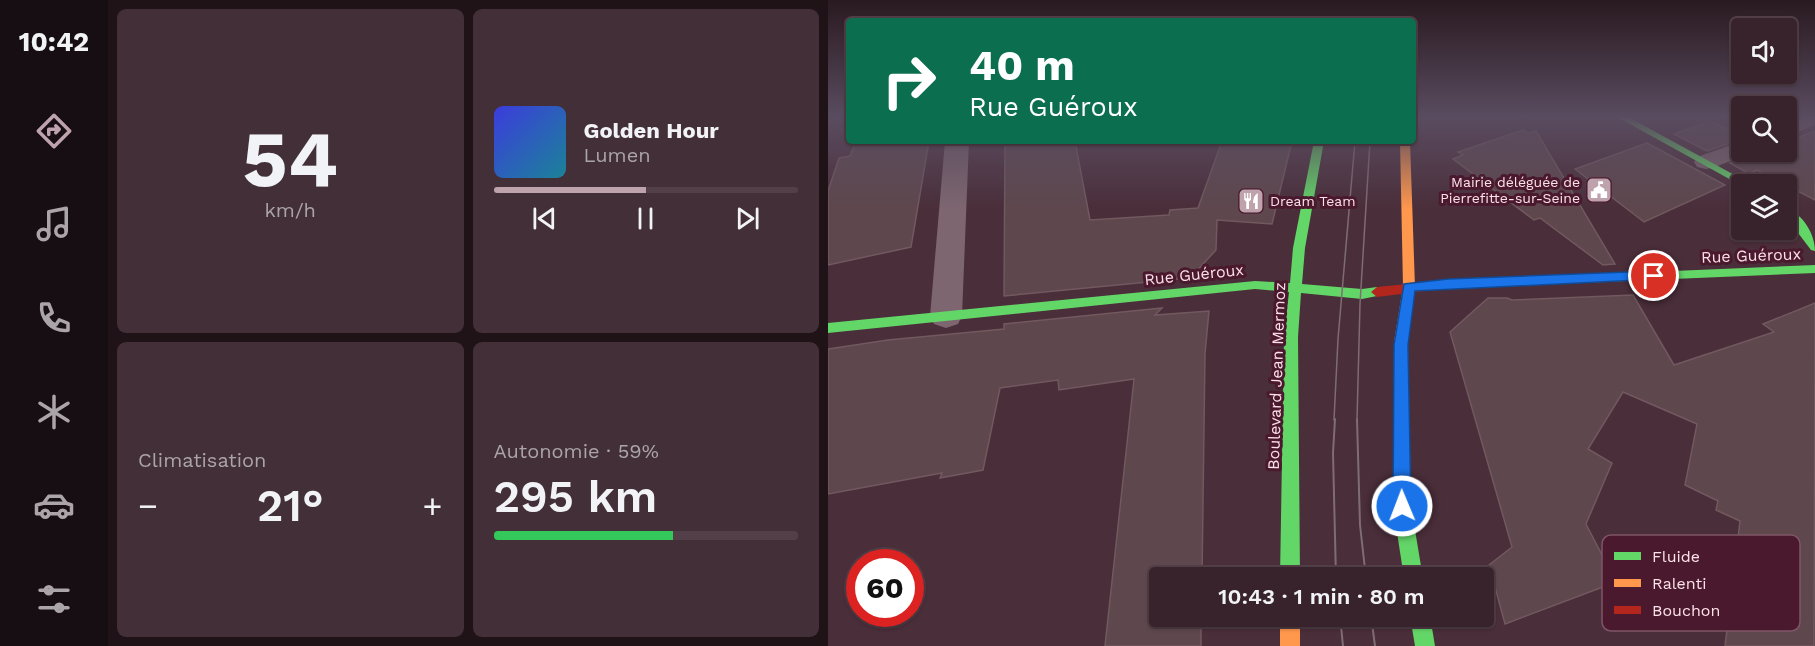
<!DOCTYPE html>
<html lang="fr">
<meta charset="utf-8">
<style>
body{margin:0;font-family:"Work Sans",sans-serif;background:#432f38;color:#f1f3f6;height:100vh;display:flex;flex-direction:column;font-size:22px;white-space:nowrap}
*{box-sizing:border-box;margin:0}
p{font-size:20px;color:#aba4a9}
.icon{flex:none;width:33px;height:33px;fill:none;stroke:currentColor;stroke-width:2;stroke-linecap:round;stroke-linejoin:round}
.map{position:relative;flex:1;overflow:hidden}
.details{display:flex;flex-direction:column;gap:9px;padding:9px;background:#1f1318;width:720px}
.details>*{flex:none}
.banner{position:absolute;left:18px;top:18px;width:570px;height:126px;border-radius:6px;box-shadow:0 2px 4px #0004,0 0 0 2px #523f48;background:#0b6e4f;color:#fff;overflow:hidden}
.fabs{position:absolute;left:903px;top:18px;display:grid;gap:12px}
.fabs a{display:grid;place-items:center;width:66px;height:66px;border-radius:6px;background:#38222c;box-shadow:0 2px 4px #0004,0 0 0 2px #523f48;font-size:30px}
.speed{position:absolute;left:18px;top:549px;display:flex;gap:12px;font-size:30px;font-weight:700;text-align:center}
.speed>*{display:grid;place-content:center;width:78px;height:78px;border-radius:50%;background:#38222c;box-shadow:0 2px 4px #0004,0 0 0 2px #523f48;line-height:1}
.speed .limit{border:9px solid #d22;background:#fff;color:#111}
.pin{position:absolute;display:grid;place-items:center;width:51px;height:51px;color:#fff;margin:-26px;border:3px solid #fff;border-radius:50%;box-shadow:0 2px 6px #0007}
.me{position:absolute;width:66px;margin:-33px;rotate:359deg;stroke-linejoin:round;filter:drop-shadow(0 0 4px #0008)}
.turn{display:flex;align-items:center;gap:21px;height:126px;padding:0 24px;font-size:27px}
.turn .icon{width:78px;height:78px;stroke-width:2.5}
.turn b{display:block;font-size:42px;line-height:51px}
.big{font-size:45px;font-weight:600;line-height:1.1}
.details .tile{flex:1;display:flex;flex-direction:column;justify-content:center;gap:9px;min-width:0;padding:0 21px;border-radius:9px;background:#432f38}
.details .dial{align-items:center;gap:0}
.dial b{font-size:78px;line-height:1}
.song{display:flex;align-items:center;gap:18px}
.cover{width:72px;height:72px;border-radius:9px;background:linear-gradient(135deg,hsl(240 70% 55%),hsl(190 70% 35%))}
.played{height:6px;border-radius:3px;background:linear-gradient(90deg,#bea2ac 50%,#523f48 50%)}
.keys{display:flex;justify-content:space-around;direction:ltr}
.heat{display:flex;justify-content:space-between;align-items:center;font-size:33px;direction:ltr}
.charge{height:9px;border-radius:4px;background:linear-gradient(90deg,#34c759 59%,#523f48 0)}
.details .tiles{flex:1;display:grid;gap:9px;grid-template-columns:repeat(2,1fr)}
.trip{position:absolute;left:321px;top:567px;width:345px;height:60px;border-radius:6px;background:#38222c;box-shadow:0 2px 4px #0004,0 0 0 2px #523f48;font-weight:600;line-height:60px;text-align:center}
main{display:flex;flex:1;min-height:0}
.tabs{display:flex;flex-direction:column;width:108px;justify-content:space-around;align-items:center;background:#160e12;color:#aba4a9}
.tabs .icon{width:42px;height:42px}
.tabs .on{color:#bea2ac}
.tabs b{font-size:27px;color:#f1f3f6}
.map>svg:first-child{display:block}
.building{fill:#5e474d;stroke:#71595f;stroke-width:1.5}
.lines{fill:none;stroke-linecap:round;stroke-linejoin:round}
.street{fill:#7d6670;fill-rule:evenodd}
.fast{fill:#63d668;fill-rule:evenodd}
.slow{fill:#ff974d;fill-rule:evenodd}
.jam{fill:#b3261e;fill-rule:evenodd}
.tram-far1{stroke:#806c74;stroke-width:1.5}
.tram{stroke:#806c74;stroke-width:2}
.route{fill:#1a73e8;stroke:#114b97;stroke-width:1.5}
.labels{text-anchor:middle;stroke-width:6;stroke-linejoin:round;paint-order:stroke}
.far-poi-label{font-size:14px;fill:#fce1e9;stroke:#4a192e;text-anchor:end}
.street-label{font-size:16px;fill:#fce1e9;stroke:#4a192e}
.key{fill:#4a192e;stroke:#7f5566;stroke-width:1.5}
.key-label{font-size:16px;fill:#fce1e9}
</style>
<main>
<nav class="tabs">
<b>10:42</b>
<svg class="icon on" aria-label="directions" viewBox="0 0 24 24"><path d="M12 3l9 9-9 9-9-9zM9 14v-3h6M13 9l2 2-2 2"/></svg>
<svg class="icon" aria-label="music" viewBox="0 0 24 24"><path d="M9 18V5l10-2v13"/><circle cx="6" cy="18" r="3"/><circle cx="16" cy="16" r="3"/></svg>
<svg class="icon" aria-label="phone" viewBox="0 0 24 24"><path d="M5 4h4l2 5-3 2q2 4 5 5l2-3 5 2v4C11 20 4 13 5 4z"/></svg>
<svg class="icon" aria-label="climate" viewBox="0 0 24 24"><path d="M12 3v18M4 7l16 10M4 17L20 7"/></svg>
<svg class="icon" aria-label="car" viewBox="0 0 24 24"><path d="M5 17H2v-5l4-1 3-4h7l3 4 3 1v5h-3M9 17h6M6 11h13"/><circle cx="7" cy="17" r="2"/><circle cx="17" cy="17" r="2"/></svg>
<svg class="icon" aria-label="filters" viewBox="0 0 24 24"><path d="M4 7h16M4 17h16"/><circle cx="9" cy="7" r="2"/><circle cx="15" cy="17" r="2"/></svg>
</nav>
<section class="details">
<div class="tiles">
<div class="tile dial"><b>54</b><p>km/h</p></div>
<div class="tile">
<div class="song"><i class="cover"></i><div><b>Golden Hour</b><p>Lumen</p></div></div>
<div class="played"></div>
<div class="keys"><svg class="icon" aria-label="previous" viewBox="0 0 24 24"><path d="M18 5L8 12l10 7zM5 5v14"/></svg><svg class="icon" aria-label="pause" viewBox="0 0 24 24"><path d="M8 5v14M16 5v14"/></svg><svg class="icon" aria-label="next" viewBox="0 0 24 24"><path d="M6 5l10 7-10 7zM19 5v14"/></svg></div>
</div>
<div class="tile"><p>Climatisation</p>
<div class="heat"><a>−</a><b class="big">21°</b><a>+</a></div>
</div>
<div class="tile"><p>Autonomie · 59%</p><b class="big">295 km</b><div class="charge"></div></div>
</div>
</section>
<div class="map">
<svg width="987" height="646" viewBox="0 0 987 646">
<rect width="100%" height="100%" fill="#4a2e3a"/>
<path class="building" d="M881 121 914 135V139L879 151 846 134Z
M695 130 700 133 708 131 787 264 775 265 712 218 706 220 625 159 635 155 630 152Z
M987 131V200L929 170 921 174 902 163 923 155 925 152H958V142Z
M28 141H101L83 247 0 265V191L11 158 22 156Z
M177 141H247L262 220 341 215 342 210 370 208 394 141H464L444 224 389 220 388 250 362 278 176 296Z
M819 143 897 185 816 222 747 169Z
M805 295 846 365 946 332 935 324 987 303 986 646H897L912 521 888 510 890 501 857 485 869 424 795 392 760 449 784 463 758 524 788 582 677 624 661 565 684 547 622 332 660 298H679L684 300Z
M334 308 327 315 381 311 377 354 374 578H332V616H373V646H277L306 379 231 390 230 380 172 388 155 470 112 478 114 473 0 494V349L60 340 176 329V324Z"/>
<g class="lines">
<path class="street" d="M965 118H987V125L958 136V121Z
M117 141H141L134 316 130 324 118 328 106 324 102 316Z
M914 141V152H923L922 153 887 167 878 169 869 167 866 162 869 157Z"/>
<path class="fast" d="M791 118H802L923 184 914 186Z
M486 141H496L477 248 474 284 534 289 549 287 555 292 554 295 534 299 473 293 470 337 472 578H452L456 337 461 292 427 289 0 333V323L427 281 462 283 465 248Z
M958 208C975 214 987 234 987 251L983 250 958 217Z
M987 265V273L750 283 744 279 750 275Z
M573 337 578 338 580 342 583 506 595 578H576L565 506 566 342 568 338Z
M582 616H602L607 646H587Z"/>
<path class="slow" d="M572 141H582L587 287 580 342 578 346H568L566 342 575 287Z
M452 616H472V646H452Z"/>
<path class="jam" d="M750 275 756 279 750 283 620 288 549 297 543 292 549 287 620 280Z"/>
<path class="tram-far1" d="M506 420 510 339 527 141
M529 420 532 304 542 141"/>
<path class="tram" d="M507 419 505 453 508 578
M529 419 532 525 538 578
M512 616 515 646
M543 616 547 646"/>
</g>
<linearGradient id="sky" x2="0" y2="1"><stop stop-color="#291920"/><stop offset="0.56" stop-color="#5a4c60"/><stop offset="1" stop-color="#5a4c60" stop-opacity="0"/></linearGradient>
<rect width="987" height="209" fill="url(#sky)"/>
<path class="route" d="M826 271 833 276 831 279 587 291 580 345 583 506 581 512 574 515 568 512 565 506 566 345 576 284 620 279Z"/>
<defs>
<g id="civic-square" transform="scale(1.35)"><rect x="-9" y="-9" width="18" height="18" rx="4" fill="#bea2ac" stroke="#4a192e"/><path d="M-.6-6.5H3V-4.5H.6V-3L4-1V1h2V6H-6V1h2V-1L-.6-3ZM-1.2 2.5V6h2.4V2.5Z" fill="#fff"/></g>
<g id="restaurant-square" transform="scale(1.35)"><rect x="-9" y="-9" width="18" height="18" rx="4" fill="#bea2ac" stroke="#4a192e"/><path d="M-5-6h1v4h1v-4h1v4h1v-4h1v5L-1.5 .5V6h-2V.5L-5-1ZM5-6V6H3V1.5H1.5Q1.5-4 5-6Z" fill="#fff"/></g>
</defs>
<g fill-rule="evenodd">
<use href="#civic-square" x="771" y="190"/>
<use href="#restaurant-square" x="423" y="201"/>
</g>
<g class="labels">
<g class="far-poi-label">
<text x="752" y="187">Mairie déléguée de<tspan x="752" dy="16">Pierrefitte-sur-Seine</tspan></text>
<text x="442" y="206" text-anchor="start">Dream Team</text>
</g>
<g class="street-label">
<text transform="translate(923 255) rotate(-2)" y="6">Rue Guéroux</text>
<text transform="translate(366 274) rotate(-6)" y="6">Rue Guéroux</text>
<text transform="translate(448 376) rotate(-88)" y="6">Boulevard Jean Mermoz</text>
</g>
</g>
<rect x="774" y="535" width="198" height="96" rx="9" class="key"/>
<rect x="786" y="552" width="27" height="8" fill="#63d668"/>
<rect x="786" y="579" width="27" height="8" fill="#ff974d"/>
<rect x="786" y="606" width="27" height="8" fill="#b3261e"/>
<g class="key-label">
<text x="824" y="562">Fluide</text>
<text x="824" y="589">Ralenti</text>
<text x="824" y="616">Bouchon</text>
</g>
</svg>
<div class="fabs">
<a><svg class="icon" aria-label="sound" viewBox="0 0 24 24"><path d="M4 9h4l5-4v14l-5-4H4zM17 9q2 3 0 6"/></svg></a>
<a><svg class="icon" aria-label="search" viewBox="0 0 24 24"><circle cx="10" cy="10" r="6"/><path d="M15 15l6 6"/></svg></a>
<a><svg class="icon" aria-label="layers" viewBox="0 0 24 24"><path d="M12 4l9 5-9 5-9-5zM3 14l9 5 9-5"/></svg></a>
</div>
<div class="speed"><div class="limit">60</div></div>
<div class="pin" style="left:826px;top:276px;background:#d93025"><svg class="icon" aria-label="arrive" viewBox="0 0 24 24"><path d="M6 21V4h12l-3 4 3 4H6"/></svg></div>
<svg class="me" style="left:574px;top:506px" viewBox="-20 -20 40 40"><circle r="17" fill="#1a73e8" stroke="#fff" stroke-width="3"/><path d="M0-11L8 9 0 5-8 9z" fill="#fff"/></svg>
<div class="trip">10:43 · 1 min · 80 m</div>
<div class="banner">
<div class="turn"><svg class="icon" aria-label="right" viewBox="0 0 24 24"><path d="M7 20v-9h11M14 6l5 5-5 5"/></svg><div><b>40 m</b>Rue Guéroux</div></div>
</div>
</div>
</main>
